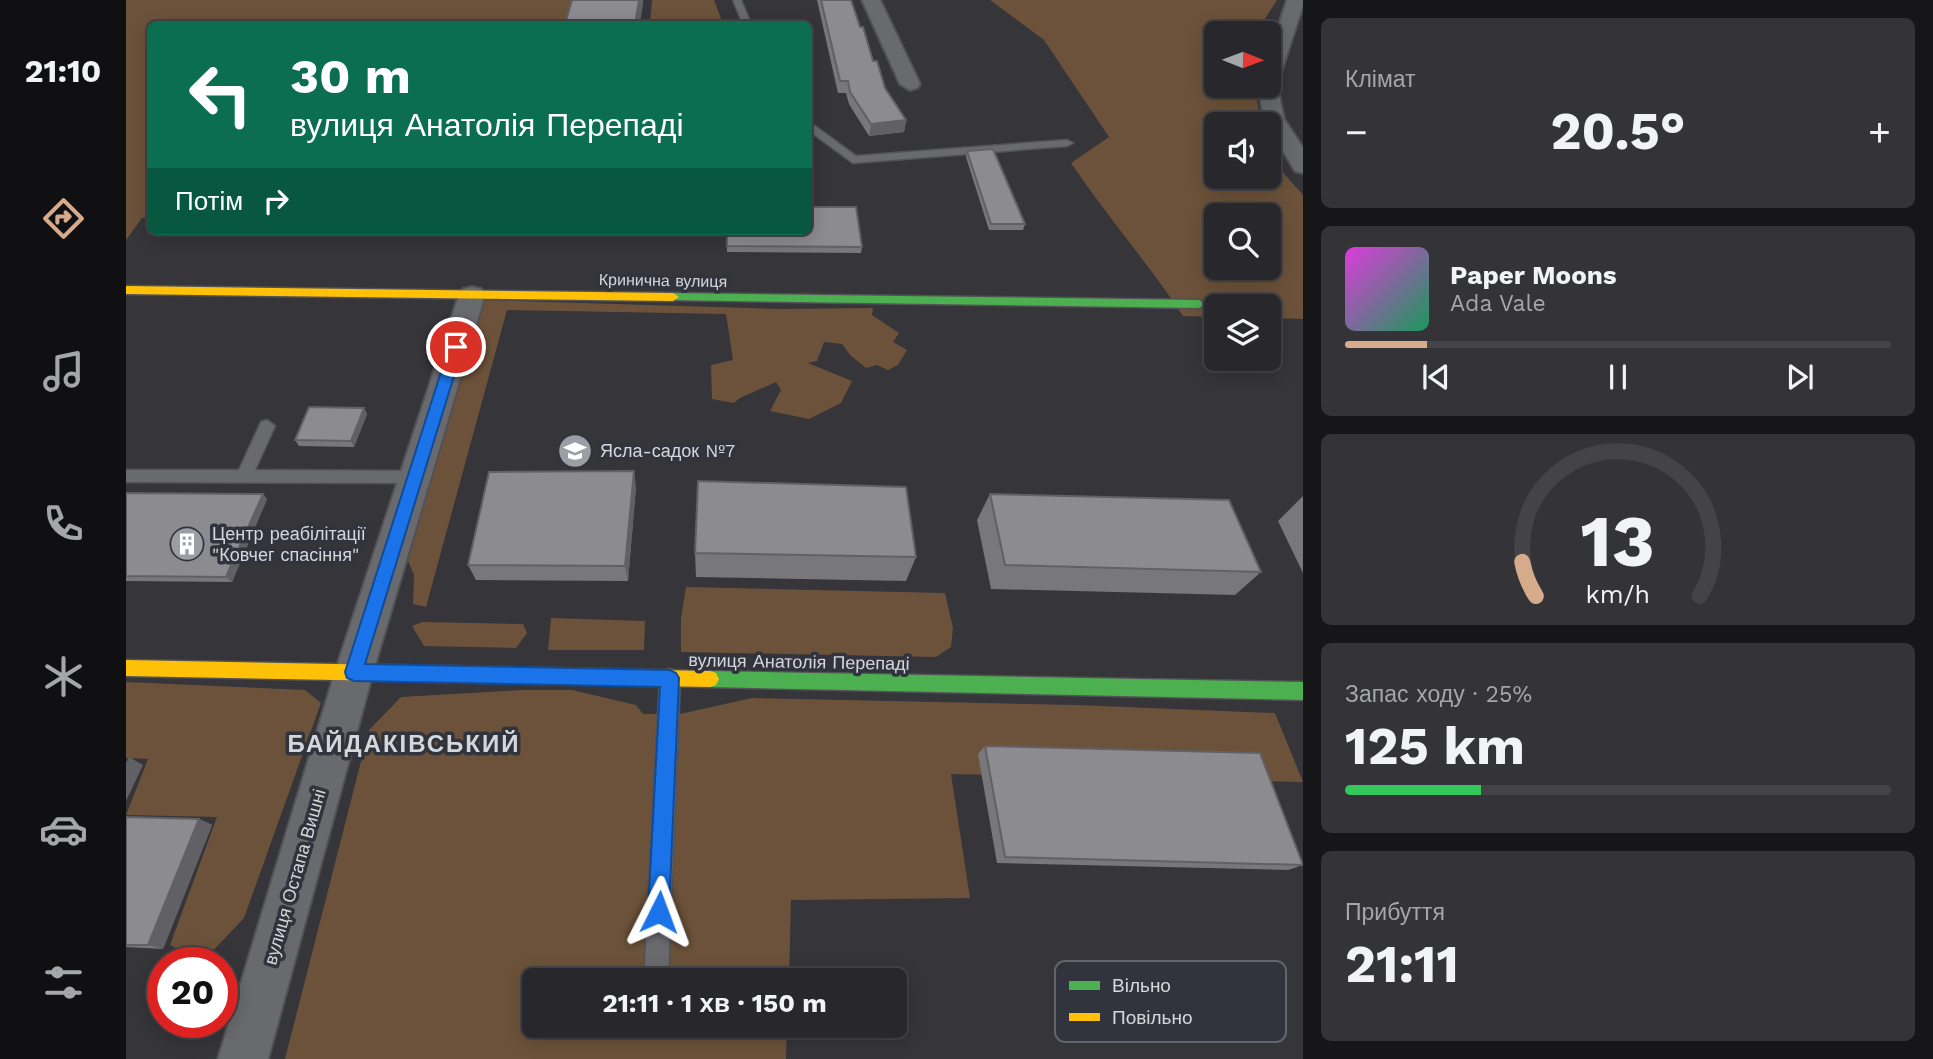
<!DOCTYPE html>
<html lang="uk">
<meta charset="utf-8">
<style>
body{margin:0;font-family:"Work Sans",sans-serif;background:#343438;color:#f1f3f6;height:100vh;display:flex;flex-direction:column;font-size:26px;white-space:nowrap}
*{box-sizing:border-box;margin:0}
p{font-size:23px;color:#a5a6a9}
.icon{flex:none;width:38px;height:38px;fill:none;stroke:currentColor;stroke-width:2;stroke-linecap:round;stroke-linejoin:round}
.map{position:relative;flex:1;overflow:hidden}
.drawer{display:flex;flex-direction:column;gap:18px;padding:18px;background:#161618;width:630px}
.drawer>*{flex:none}
.top-card{position:absolute;left:21px;top:21px;width:665px;height:214px;border-radius:10px;box-shadow:0 4px 18px #0003,0 0 0 2px #444448;background:#0b6e4f;color:#fff;overflow:hidden}
.needle{width:46px;rotate:91deg}
.fabs{position:absolute;left:1078px;top:21px;display:grid;gap:14px}
.fabs a{display:grid;place-items:center;width:77px;height:77px;border-radius:10px;background:#28282c;box-shadow:0 4px 18px #0003,0 0 0 2px #444448;font-size:35px}
.speed{position:absolute;left:21px;top:947px;display:flex;gap:14px;font-size:35px;font-weight:700;text-align:center}
.speed>*{display:grid;place-content:center;width:91px;height:91px;border-radius:50%;background:#28282c;box-shadow:0 4px 18px #0003,0 0 0 2px #444448;line-height:1}
.speed .limit{border:10px solid #d22;background:#fff;color:#111}
.pin{position:absolute;display:grid;place-items:center;width:60px;height:60px;color:#fff;margin:-30px;border:4px solid #fff;border-radius:50%;box-shadow:0 2px 7px #0007}
.me{position:absolute;width:77px;margin:-38px;rotate:3deg;stroke-linejoin:round;filter:drop-shadow(0 0 5px #0008)}
.turn{display:flex;align-items:center;gap:24px;height:147px;padding:0 28px;font-size:32px}
.turn .icon{width:91px;height:91px;stroke-width:2.5}
.turn b{display:block;font-size:49px;line-height:60px}
.then{display:flex;align-items:center;height:66px;padding:0 28px;background:#0003;gap:14px;font-size:26px}
.big{font-size:52px;font-weight:700;line-height:1.1}
.drawer .widget{flex:1;display:flex;flex-direction:column;justify-content:center;gap:10px;min-width:0;padding:0 24px;border-radius:10px;background:#343438}
.drawer .dial{align-items:center;gap:0}
.dial svg{height:182px;overflow:visible;fill:none;stroke:#444448;stroke-width:7;stroke-linecap:round;text-anchor:middle}
.dial text{fill:#f1f3f6;stroke:none}
.song{display:flex;align-items:center;gap:21px}
.cover{width:84px;height:84px;border-radius:10px;background:linear-gradient(135deg,hsl(300 70% 55%),hsl(150 70% 35%))}
.played{height:7px;border-radius:4px;background:linear-gradient(90deg,#d6ab8b 15%,#444448 15%)}
.keys{display:flex;justify-content:space-around;direction:ltr}
.heat{display:flex;justify-content:space-between;align-items:center;font-size:38px;direction:ltr}
.charge{height:10px;border-radius:5px;background:linear-gradient(90deg,#34c759 25%,#444448 0)}
.trip{position:absolute;left:396px;top:968px;width:385px;height:70px;border-radius:10px;background:#28282c;box-shadow:0 4px 18px #0003,0 0 0 2px #444448;font-weight:700;line-height:70px;text-align:center}
main{display:flex;flex:1;min-height:0}
.dock{display:flex;flex-direction:column;width:126px;justify-content:space-around;align-items:center;background:#101012;color:#a5a6a9}
.dock .icon{width:49px;height:49px}
.dock .selected{color:#d6ab8b}
.dock b{font-size:32px;color:#f1f3f6}
.map>svg:first-child{display:block}
.green{fill:#6c523a;fill-rule:evenodd}
.lines{fill:none;stroke-linecap:round;stroke-linejoin:round}
.lane-casing{stroke:#525256;stroke-width:3}
.street-casing{stroke:#525256;stroke-width:4}
.fast-casing{stroke:#525256;stroke-width:3}
.slow-casing{stroke:#525256;stroke-width:3}
.lane{fill:#696a6e;fill-rule:evenodd}
.street{fill:#696a6e;fill-rule:evenodd}
.fast{fill:#4caf50;fill-rule:evenodd}
.slow{fill:#ffc107;fill-rule:evenodd}
.wall{fill:#78787c}
.shaded-wall{fill:#616165}
.building{fill:#8b8b90;stroke:#616165;stroke-width:2}
.route{fill:#1a73e8;stroke:#114b97;stroke-width:2}
.labels{text-anchor:middle;stroke-width:7;stroke-linejoin:round;paint-order:stroke}
.far-street-label{font-size:16px;fill:#d5d7dd;stroke:#32343d}
.poi-label{font-size:18px;fill:#d5d7dd;stroke:#32343d;text-anchor:start}
.street-label{font-size:18px;fill:#d5d7dd;stroke:#32343d}
.district-label{font-size:24px;font-weight:bold;letter-spacing:2px;fill:#d5d7dd;stroke:#32343d}
.key{fill:#32343d;stroke:#63656d;stroke-width:2}
.key-label{font-size:19px;fill:#d5d7dd}
</style>
<main>
<nav class="dock">
<b>21:10</b>
<svg class="icon selected" aria-label="directions" viewBox="0 0 24 24"><path d="M12 3l9 9-9 9-9-9zM9 14v-3h6M13 9l2 2-2 2"/></svg>
<svg class="icon" aria-label="music" viewBox="0 0 24 24"><path d="M9 18V5l10-2v13"/><circle cx="6" cy="18" r="3"/><circle cx="16" cy="16" r="3"/></svg>
<svg class="icon" aria-label="phone" viewBox="0 0 24 24"><path d="M5 4h4l2 5-3 2q2 4 5 5l2-3 5 2v4C11 20 4 13 5 4z"/></svg>
<svg class="icon" aria-label="climate" viewBox="0 0 24 24"><path d="M12 3v18M4 7l16 10M4 17L20 7"/></svg>
<svg class="icon" aria-label="car" viewBox="0 0 24 24"><path d="M5 17H2v-5l4-1 3-4h7l3 4 3 1v5h-3M9 17h6M6 11h13"/><circle cx="7" cy="17" r="2"/><circle cx="17" cy="17" r="2"/></svg>
<svg class="icon" aria-label="filters" viewBox="0 0 24 24"><path d="M4 7h16M4 17h16"/><circle cx="9" cy="7" r="2"/><circle cx="15" cy="17" r="2"/></svg>
</nav>
<div class="map">
<svg width="1177" height="1059" viewBox="0 0 1177 1059">
<rect width="100%" height="100%" fill="#35353a"/>
<path class="green" d="M0 0H448L443 24H24V218H16L0 240Z
M526 0H588L597 24H524Z
M864 0H1151L1130 33H1090V86H1128L1136 124H1090V177H1143V149L1146 160 1177 195V319L1143 318V306H1090V317L1057 316C1022 263 980 215 945 163L983 137 918 40ZM1090 215H1143V268H1090Z
M357 300 651 309 747 308 746 315 773 333 767 342 781 350 772 365 762 370 751 365 740 368 724 355 716 344 698 342 691 361 682 363 726 381 715 403 683 419 644 411 655 390 650 382 614 398 608 403 586 399 585 365 607 360 600 314 381 310 300 607 287 604 288 575 282 561Z
M560 587 819 593 827 628 825 647 810 657 555 652V618Z
M425 618 519 621 518 650H422Z
M296 622 397 624 401 633 390 648 298 646 286 626Z
M0 682 179 690 195 703 118 918 83 955 58 953 44 945 91 817 0 815 22 759 0 758Z
M396 690H446L510 705 517 714H554L626 698 950 705 1149 713 1177 782 825 774 844 898 665 900 663 980H408V1026H661L660 1059H159L243 730 275 697Z"/>
<g class="lines">
<g class="lane-casing">
<path id="lane" d="M607 0H615L625 24H617Z
M682 121 730 156 941 140 947 143 941 146 727 163 682 130Z
M141 420 149 426 129 470 290 471 296 472 298 477 296 482 290 483 0 482V470H113L135 422Z
M544 669 551 671 554 678 542 980H518L534 678 537 671Z"/>
</g>
<g class="street-casing">
<path id="street" d="M736 0H754L794 84 791 88 784 90 774 84Z
M1161 0H1177V5L1151 85 1158 119 1177 148V173L1169 171 1138 119 1132 86H1143V55Z
M346 287 355 289 359 295 247 672 142 1059H92L209 672 333 295 337 289Z"/>
</g>
<g class="fast-casing">
<path id="fast" d="M547 293 1073 300 1079 304 1073 308 543 300V294Z
M584 671 1177 682V700L584 687 578 685 575 679 578 673Z"/>
</g>
<g class="slow-casing">
<path id="slow" d="M0 286 547 293 553 297 547 301 0 294Z
M0 660 584 671 590 673 593 679 590 685 584 687 0 676Z"/>
</g>
<use href="#lane" class="lane"/>
<use href="#street" class="street"/>
<use href="#fast" class="fast"/>
<use href="#slow" class="slow"/>
</g>
<path class="wall" d="M691 0H725L734 27 759 88 780 120 778 132 743 136 723 104 720 93H712Z
M841 151 899 224 897 230H863L840 157Z
M601 231 736 247 735 253 601 252Z
M238 408 241 414 228 447 173 446 169 440Z
M510 487 502 581 350 580 342 565Z
M0 493 137 494 141 499 106 582 0 581Z
M864 494 1135 572 1109 595 865 589 851 520Z
M1177 496V573L1152 521Z
M569 553 790 557 780 581 570 577Z
M859 746 1177 865 1162 870 871 863 852 754Z
M0 817 73 819 86 825 37 949 0 947Z"/>
<path class="shaded-wall" d="M513 0H517V4L514 24H509Z
M780 120 778 132 743 136 745 124Z
M238 408 241 414 228 447 225 441Z
M508 471 510 487 502 581 499 566Z
M137 494 141 499 106 582 100 577Z
M3 757 17 765 0 801V763Z
M73 819 86 825 37 949 22 945Z"/>
<path class="building" d="M446 0H513L509 24H439Z
M695 0H725L734 27H737L747 61H751L759 88 780 120 745 124 724 92 722 81H714Z
M867 149 899 224H865L841 151Z
M682 207H730L736 247 601 246V231H682Z
M183 407 238 408 225 441 169 440Z
M508 471 499 566 342 565 363 472Z
M572 481 780 487 790 557 569 553Z
M0 493 137 494 100 577 0 576Z
M864 494 1103 500 1135 572 879 565Z
M859 746 1134 753 1177 865 879 857Z
M0 817 73 819 22 945H0Z"/>
<path class="route" d="M330 342 337 347 239 664 544 670 550 673 553 678 543 912 540 919 533 922 525 919 522 912 534 687 228 681 221 678 219 672 323 347Z"/>
<defs>
<g id="school-disc" transform="scale(1.75)"><circle r="9.5" fill="#9d9ea4" stroke="#32343d"/><path d="M0-5L7-2L0 1L-7-2ZM-4 1L0 2.5L4 1V4Q0 6-4 4Z" fill="#fff"/></g>
<g id="building-disc" transform="scale(1.75)"><circle r="9.5" fill="#9d9ea4" stroke="#32343d"/><path d="M-4-6H4V6H1V3H-1V6H-4ZM-2.5-4.3h1.7v1.8h-1.7ZM.8-4.3h1.7v1.8H.8ZM-2.5-1h1.7V.8h-1.7ZM.8-1h1.7V.8H.8Z" fill="#fff"/></g>
</defs>
<g fill-rule="evenodd">
<use href="#school-disc" x="449" y="451"/>
<use href="#building-disc" x="61" y="544"/>
</g>
<g class="labels">
<g class="far-street-label">
<text transform="translate(537 280) rotate(1)" y="6">Кринична вулиця</text>
</g>
<g class="poi-label">
<text x="474" y="457">Ясла-садок №7</text>
<text x="86" y="540">Центр реабілітації<tspan x="86" dy="21">"Ковчег спасіння"</tspan></text>
</g>
<g class="street-label">
<text transform="translate(673 662) rotate(1)" y="6">вулиця Анатолія Перепаді</text>
<text transform="translate(169 877) rotate(-74)" y="6">вулиця Остапа Вишні</text>
</g>
<g class="district-label">
<text x="278" y="752">БАЙДАКІВСЬКИЙ</text>
</g>
</g>
<rect x="929" y="961" width="231" height="81" rx="10" class="key"/>
<rect x="943" y="981" width="31" height="9" fill="#4caf50"/>
<rect x="943" y="1013" width="31" height="8" fill="#ffc107"/>
<g class="key-label">
<text x="986" y="992">Вільно</text>
<text x="986" y="1024">Повільно</text>
</g>
</svg>
<div class="fabs">
<a><svg class="needle" viewBox="-14 -14 28 28"><path d="M0-13l5 13h-10z" fill="#e53935"/><path d="M0 13l5-13h-10z" fill="#a5a6a9"/></svg></a>
<a><svg class="icon" aria-label="sound" viewBox="0 0 24 24"><path d="M4 9h4l5-4v14l-5-4H4zM17 9q2 3 0 6"/></svg></a>
<a><svg class="icon" aria-label="search" viewBox="0 0 24 24"><circle cx="10" cy="10" r="6"/><path d="M15 15l6 6"/></svg></a>
<a><svg class="icon" aria-label="layers" viewBox="0 0 24 24"><path d="M12 4l9 5-9 5-9-5zM3 14l9 5 9-5"/></svg></a>
</div>
<div class="speed"><div class="limit">20</div></div>
<div class="pin" style="left:330px;top:347px;background:#d93025"><svg class="icon" aria-label="arrive" viewBox="0 0 24 24"><path d="M6 21V4h12l-3 4 3 4H6"/></svg></div>
<svg class="me" style="left:533px;top:912px" viewBox="-20 -20 40 40"><path d="M0-17L14 15 0 8-14 15z" fill="#1a73e8" stroke="#fff" stroke-width="4"/></svg>
<div class="trip">21:11 · 1 хв · 150 m</div>
<div class="top-card">
<div class="turn"><svg class="icon" aria-label="left" viewBox="0 0 24 24"><path d="M17 20v-9H6M10 6l-5 5 5 5"/></svg><div><b>30 m</b>вулиця Анатолія Перепаді</div></div>
<div class="then">Потім<svg class="icon" aria-label="right" viewBox="0 0 24 24"><path d="M7 20v-9h11M14 6l5 5-5 5"/></svg></div>
</div>
</div>
<section class="drawer">
<div class="widget"><p>Клімат</p>
<div class="heat"><a>−</a><b class="big">20.5°</b><a>+</a></div>
</div>
<div class="widget">
<div class="song"><i class="cover"></i><div><b>Paper Moons</b><p>Ada Vale</p></div></div>
<div class="played"></div>
<div class="keys"><svg class="icon" aria-label="previous" viewBox="0 0 24 24"><path d="M18 5L8 12l10 7zM5 5v14"/></svg><svg class="icon" aria-label="pause" viewBox="0 0 24 24"><path d="M8 5v14M16 5v14"/></svg><svg class="icon" aria-label="next" viewBox="0 0 24 24"><path d="M6 5l10 7-10 7zM19 5v14"/></svg></div>
</div>
<div class="widget dial"><svg viewBox="0 0 100 80">
<path d="M14 69A42 42 0 1 1 86 69"/>
<path d="M14 69A42 42 0 0 1 8 54" stroke="#d6ab8b"/>
<text x="50" y="56" font-size="32" font-weight="700">13</text>
<text x="50" y="72" font-size="11">km/h</text>
</svg></div>
<div class="widget"><p>Запас ходу · 25%</p><b class="big">125 km</b><div class="charge"></div></div>
<div class="widget"><p>Прибуття</p><b class="big">21:11</b></div>
</section>
</main>
